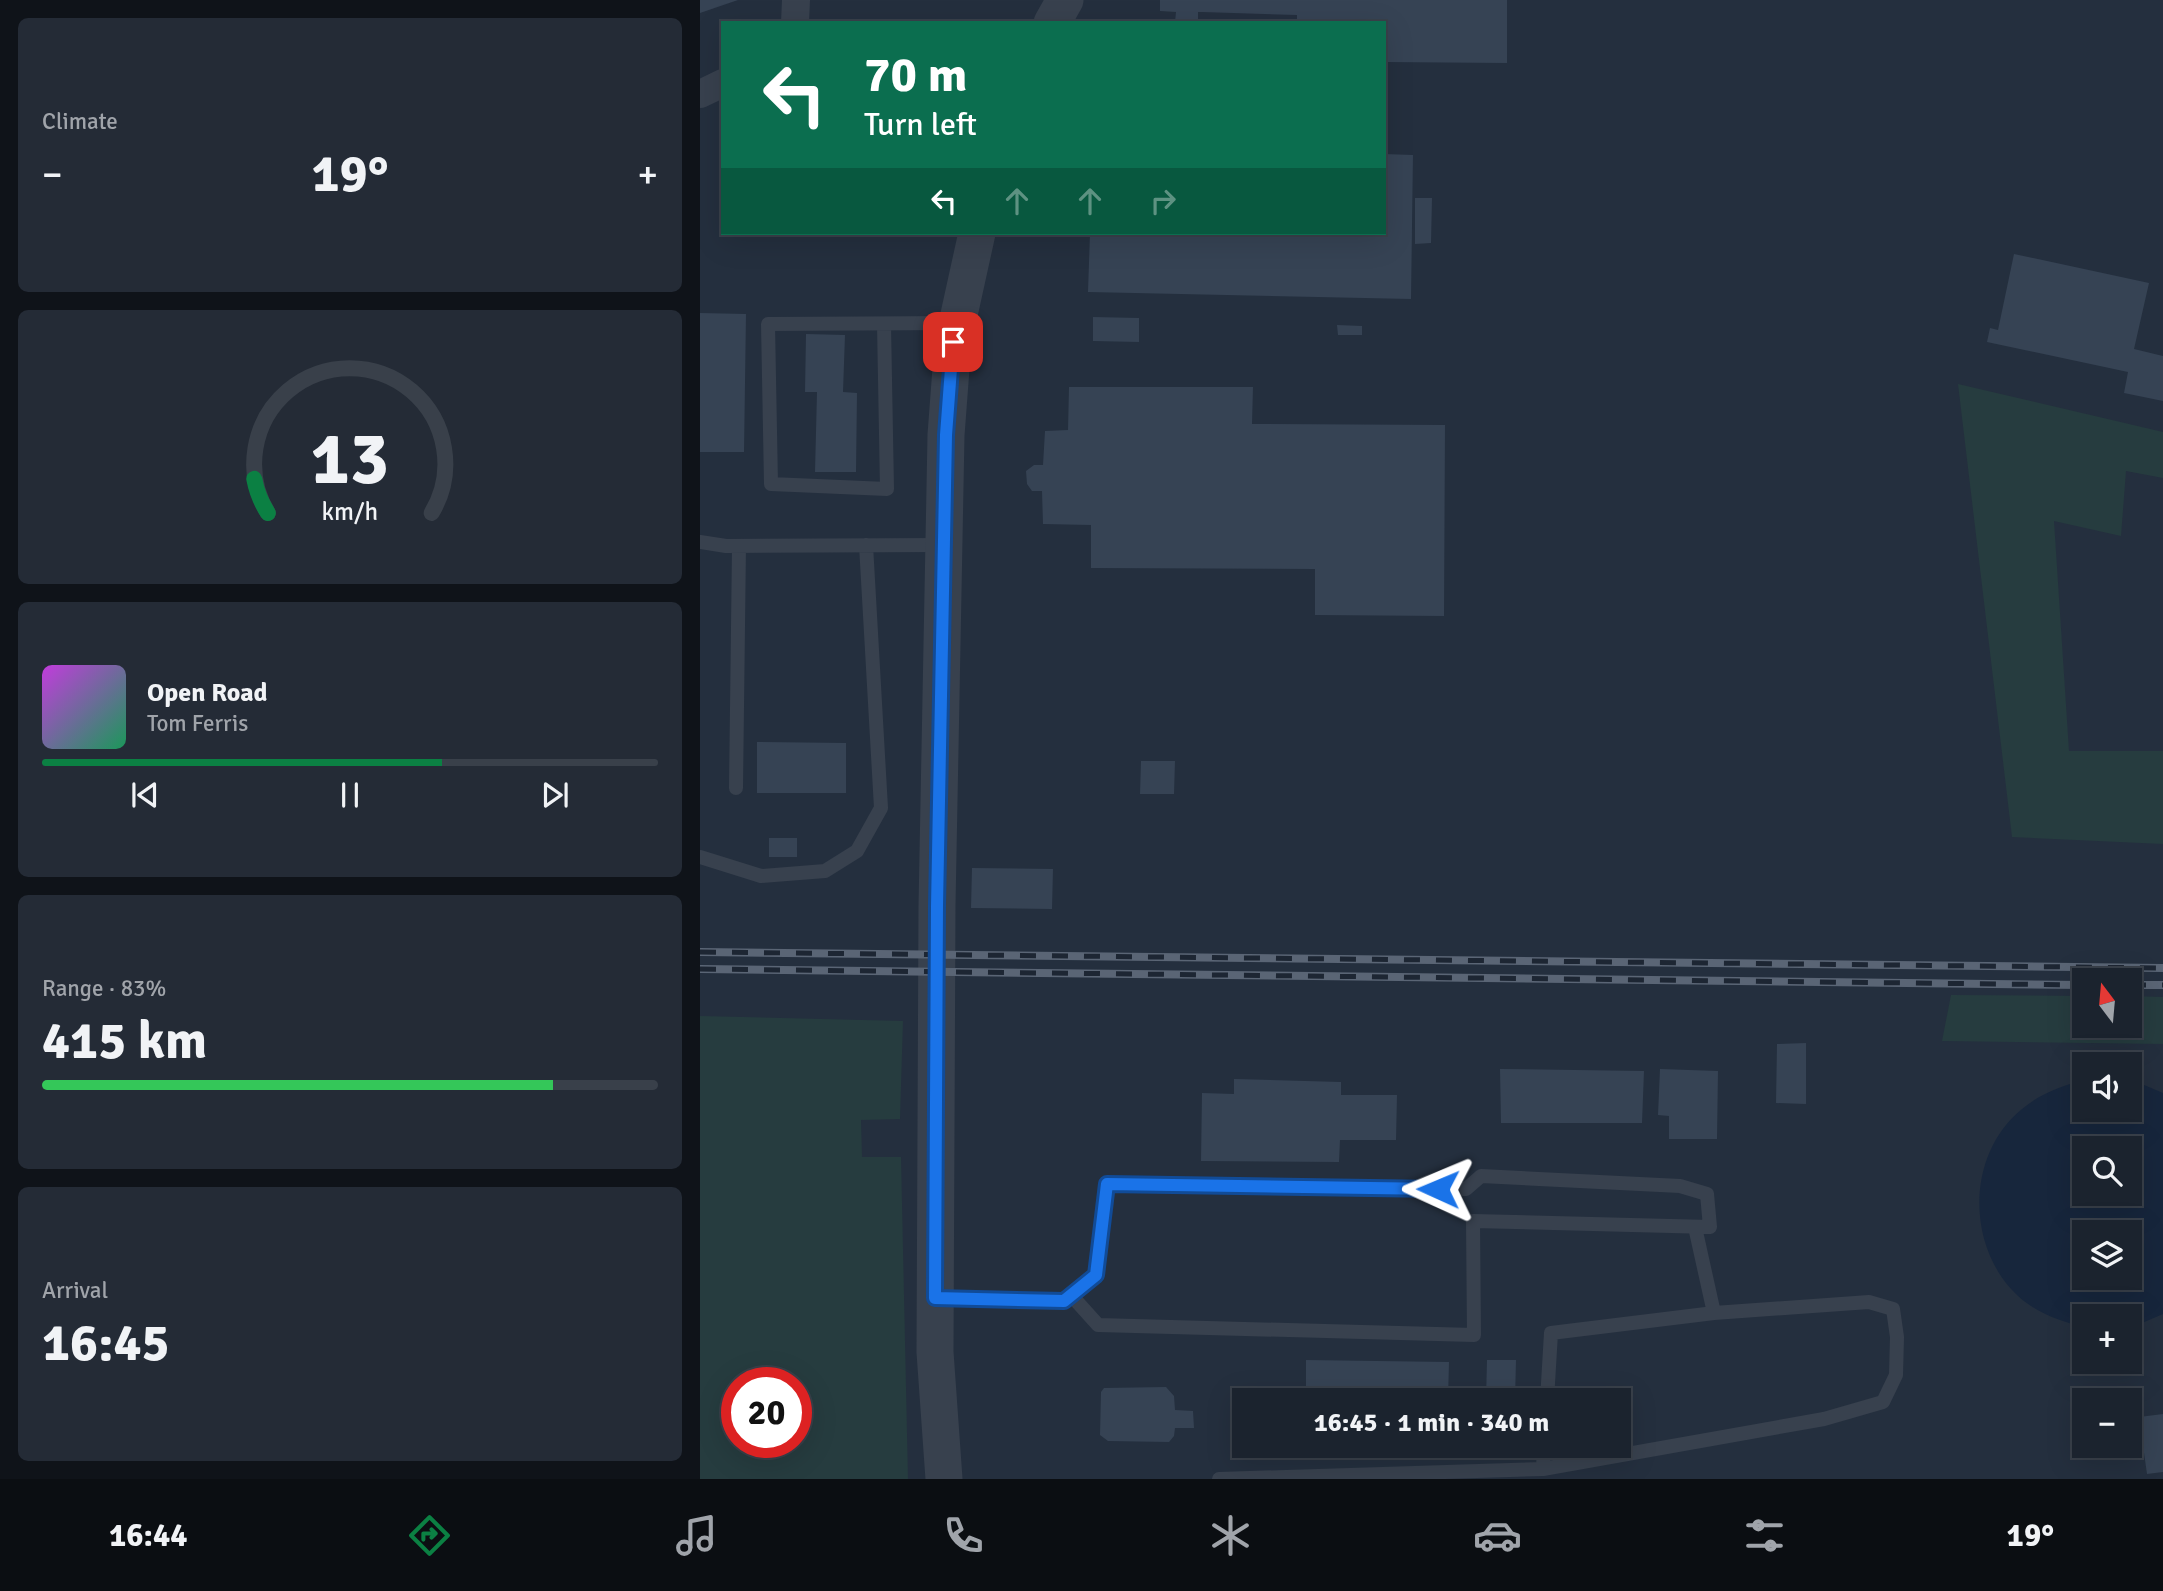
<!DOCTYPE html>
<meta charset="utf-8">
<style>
body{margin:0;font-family:Signika,sans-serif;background:#242b36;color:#f1f3f6;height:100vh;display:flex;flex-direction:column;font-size:26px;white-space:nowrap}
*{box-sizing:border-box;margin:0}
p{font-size:23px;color:#a0a4aa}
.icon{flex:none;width:38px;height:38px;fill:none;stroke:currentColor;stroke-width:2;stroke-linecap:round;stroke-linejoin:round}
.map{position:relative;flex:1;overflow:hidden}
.side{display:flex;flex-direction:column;gap:18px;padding:18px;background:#0f1319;width:700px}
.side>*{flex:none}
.top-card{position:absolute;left:21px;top:21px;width:665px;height:214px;border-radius:0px;box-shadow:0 7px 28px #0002,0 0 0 2px #39404a;background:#0b6e4f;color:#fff;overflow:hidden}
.needle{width:46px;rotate:344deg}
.buttons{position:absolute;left:1372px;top:968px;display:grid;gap:14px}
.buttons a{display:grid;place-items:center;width:70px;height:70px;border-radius:0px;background:#1b232e;box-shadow:0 7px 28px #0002,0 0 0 2px #39404a;font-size:35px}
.speed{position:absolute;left:21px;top:1367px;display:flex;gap:14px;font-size:35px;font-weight:700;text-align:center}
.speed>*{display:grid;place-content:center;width:91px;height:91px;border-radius:50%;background:#1b232e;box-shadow:0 7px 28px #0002,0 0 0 2px #39404a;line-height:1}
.speed .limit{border:10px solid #d22;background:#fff;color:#111}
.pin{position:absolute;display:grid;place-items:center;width:60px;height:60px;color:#fff;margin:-30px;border-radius:14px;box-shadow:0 4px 10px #0006}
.me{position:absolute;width:77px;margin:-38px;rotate:271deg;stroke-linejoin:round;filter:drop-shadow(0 0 5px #0008)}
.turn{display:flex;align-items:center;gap:24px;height:147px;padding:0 28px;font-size:32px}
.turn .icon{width:91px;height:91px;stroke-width:2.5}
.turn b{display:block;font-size:49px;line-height:60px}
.lanes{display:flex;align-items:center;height:66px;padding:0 28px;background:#0003;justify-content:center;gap:35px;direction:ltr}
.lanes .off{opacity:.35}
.big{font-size:52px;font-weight:700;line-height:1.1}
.side .card{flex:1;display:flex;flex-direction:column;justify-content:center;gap:10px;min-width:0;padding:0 24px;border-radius:10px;background:#242b36}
.side .dial{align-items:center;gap:0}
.dial svg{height:182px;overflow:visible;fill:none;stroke:#39404a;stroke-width:7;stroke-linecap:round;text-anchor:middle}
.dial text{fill:#f1f3f6;stroke:none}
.song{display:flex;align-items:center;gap:21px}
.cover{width:84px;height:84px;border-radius:10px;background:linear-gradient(135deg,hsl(290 70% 55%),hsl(150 70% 35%))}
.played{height:7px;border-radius:4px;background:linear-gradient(90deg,#0b8043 65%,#39404a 65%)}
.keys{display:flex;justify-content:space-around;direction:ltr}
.heat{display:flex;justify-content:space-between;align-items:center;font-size:38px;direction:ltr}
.charge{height:10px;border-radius:5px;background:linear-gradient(90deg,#34c759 83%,#39404a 0)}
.trip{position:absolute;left:532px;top:1388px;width:399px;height:70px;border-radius:0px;background:#1b232e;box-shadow:0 7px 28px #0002,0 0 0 2px #39404a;font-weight:700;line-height:70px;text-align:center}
.dock{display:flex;height:112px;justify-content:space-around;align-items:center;background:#0b0e12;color:#a0a4aa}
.dock .icon{width:49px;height:49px}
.dock .selected{color:#0b8043}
.dock b{font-size:32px;color:#f1f3f6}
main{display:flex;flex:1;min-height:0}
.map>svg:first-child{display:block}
.green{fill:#263c3f;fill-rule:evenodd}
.water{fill:#17263c;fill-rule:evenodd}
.building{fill:#364354}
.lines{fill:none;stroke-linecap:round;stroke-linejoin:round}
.service{stroke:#38414e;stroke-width:14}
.minor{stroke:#38414e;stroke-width:28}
.tertiary{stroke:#38414e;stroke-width:37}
.rail-casing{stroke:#5a6575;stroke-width:8}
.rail{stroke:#1d2633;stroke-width:5;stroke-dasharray:16;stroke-linecap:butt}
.route-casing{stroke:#114b97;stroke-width:18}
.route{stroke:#1a73e8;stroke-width:12}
</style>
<main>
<section class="side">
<div class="card"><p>Climate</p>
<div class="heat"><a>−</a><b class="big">19°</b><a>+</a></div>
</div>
<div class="card dial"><svg viewBox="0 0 100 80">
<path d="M14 69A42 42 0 1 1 86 69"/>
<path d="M14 69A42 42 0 0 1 8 54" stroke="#0b8043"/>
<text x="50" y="56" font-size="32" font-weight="700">13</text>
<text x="50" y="72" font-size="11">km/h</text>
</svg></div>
<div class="card">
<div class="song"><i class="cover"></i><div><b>Open Road</b><p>Tom Ferris</p></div></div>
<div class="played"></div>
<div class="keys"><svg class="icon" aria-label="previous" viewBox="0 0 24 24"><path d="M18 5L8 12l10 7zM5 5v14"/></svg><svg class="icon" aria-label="pause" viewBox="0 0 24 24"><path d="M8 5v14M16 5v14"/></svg><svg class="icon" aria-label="next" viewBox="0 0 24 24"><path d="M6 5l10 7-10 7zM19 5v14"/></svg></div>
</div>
<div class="card"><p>Range · 83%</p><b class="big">415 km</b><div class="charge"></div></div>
<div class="card"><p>Arrival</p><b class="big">16:45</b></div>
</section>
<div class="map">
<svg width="1463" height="1479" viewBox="0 0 1463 1479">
<rect width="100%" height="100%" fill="#242f3e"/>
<path class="green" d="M1258 384 1463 432V478L1426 471 1421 536 1354 521 1369 751H1463V844L1312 837Z
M1251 995 1384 996V1026H1430V996L1463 997V1044L1242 1041Z
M0 1016 203 1021 200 1119 161 1120 162 1157H201L208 1479H0ZM37 1382H96V1442H37Z"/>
<path class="water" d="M1384 1080V1110H1430V1081L1437 1082 1463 1093V1314L1435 1326 1430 1327V1316H1384V1327C1360 1321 1336 1313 1317 1295 1266 1247 1266 1154 1322 1109 1340 1094 1361 1086 1384 1080ZM1430 1148V1194H1384V1148ZM1384 1232H1430V1278H1384Z"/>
<path class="building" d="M0 0H38L0 13Z
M460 0H807V63L684 62V23H597V15L502 12H498V22H475L476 12 460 11Z
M684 154 713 155 711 299 388 292 390 233H684Z
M715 198H732L731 243 715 244Z
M1314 254 1449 283 1434 349 1463 356V401L1424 393 1428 372 1287 342 1290 328 1298 330Z
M0 313 46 314 44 452H0Z
M393 317 439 318V342L393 341Z
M637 325 662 326V335H638Z
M106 334 145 335 143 392 157 393 156 472H115L117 392H105Z
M369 387H553L552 424 745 425 744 616 615 615V569L391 568V525L343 524 342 491H332L327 484 326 471 334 465H343L345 431 368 430Z
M57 742 146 743V793H57Z
M441 761H475L474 794H440Z
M69 838H97V857H69Z
M272 868 353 869 352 909 271 908Z
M1106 1043V1104L1076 1103 1077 1044Z
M800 1069 944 1071 942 1123H801Z
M960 1069 1018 1071 1017 1139H969V1116L958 1115Z
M534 1079 641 1082V1095H697L696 1140H640L639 1162 501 1161 502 1093 534 1094Z
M606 1360 749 1362 748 1400H606Z
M787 1360H816L815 1400H786Z
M466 1387 474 1396 475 1410 493 1411 494 1428H475L474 1436 469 1442 408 1441 400 1435 401 1392 404 1388Z
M1463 1414V1472L1447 1474 1439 1417Z
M778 1446H817V1456H777Z"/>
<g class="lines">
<path class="service" d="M184 324 187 489 71 484 68 324 256 323
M0 542 26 546 243 545
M36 788 39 546
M0 857 61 876 125 871 157 851 181 808 166 545
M236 1298 364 1301 396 1275 407 1184 766 1189 781 1176 980 1186 1007 1194 1010 1227 773 1221 774 1335 398 1325 371 1295
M847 1400 851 1333 1014 1313 995 1227
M843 1469 1124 1419 1183 1402 1196 1375 1197 1337 1193 1309 1169 1302 1014 1313
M519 1479 843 1469 844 1446"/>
<path class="minor" d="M95 23 96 0
M0 94 23 83"/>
<path class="tertiary" d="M352 23 365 0
M244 1479 235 1352 237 906 246 435 253 342 277 233"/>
<g class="rail-casing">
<path id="rail" d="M0 952 1463 968
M0 969 1384 985
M1430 985H1463"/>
</g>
<use href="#rail" class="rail"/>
</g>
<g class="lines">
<g class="route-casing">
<path id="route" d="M253 342 246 435 237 906 235 1298 364 1301 396 1275 407 1184 738 1189"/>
</g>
<use href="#route" class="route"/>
</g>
</svg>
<div class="buttons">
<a><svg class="needle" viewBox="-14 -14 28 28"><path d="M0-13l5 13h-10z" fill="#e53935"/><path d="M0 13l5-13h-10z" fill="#a0a4aa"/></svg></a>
<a><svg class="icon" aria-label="sound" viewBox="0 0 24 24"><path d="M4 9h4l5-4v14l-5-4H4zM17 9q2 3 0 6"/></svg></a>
<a><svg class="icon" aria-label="search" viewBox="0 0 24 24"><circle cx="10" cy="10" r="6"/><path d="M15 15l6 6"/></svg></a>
<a><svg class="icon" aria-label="layers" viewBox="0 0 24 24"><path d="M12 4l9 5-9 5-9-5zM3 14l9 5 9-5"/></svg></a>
<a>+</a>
<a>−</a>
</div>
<div class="speed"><div class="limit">20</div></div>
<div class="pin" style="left:253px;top:342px;background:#d93025"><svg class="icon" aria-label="arrive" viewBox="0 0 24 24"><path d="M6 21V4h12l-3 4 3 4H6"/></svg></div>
<svg class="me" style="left:738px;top:1189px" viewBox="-20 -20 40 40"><path d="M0-17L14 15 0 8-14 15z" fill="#1a73e8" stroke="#fff" stroke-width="4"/></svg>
<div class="trip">16:45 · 1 min · 340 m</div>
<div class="top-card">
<div class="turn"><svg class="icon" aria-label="left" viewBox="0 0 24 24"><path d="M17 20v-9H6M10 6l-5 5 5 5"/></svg><div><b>70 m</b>Turn left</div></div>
<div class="lanes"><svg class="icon" aria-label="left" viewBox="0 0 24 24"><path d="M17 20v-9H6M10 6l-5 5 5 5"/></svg><svg class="icon off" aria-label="ahead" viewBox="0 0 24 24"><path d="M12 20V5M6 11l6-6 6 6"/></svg><svg class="icon off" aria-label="ahead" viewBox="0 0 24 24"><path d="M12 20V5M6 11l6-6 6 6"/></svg><svg class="icon off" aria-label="right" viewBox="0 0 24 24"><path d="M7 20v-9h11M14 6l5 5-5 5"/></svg></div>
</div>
</div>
</main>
<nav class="dock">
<b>16:44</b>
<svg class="icon selected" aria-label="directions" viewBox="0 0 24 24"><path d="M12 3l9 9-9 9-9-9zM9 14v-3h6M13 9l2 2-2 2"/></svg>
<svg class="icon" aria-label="music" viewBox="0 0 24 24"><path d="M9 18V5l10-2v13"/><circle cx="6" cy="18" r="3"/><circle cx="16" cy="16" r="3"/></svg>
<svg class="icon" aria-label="phone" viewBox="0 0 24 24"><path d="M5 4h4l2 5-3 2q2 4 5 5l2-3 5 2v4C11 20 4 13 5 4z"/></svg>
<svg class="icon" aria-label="climate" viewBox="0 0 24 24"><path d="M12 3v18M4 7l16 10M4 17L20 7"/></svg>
<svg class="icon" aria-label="car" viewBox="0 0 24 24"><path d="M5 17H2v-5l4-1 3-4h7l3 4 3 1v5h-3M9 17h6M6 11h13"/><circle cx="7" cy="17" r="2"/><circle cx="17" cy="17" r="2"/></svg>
<svg class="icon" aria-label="filters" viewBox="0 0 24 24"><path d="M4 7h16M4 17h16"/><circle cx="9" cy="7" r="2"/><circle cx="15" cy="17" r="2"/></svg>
<b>19°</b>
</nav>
